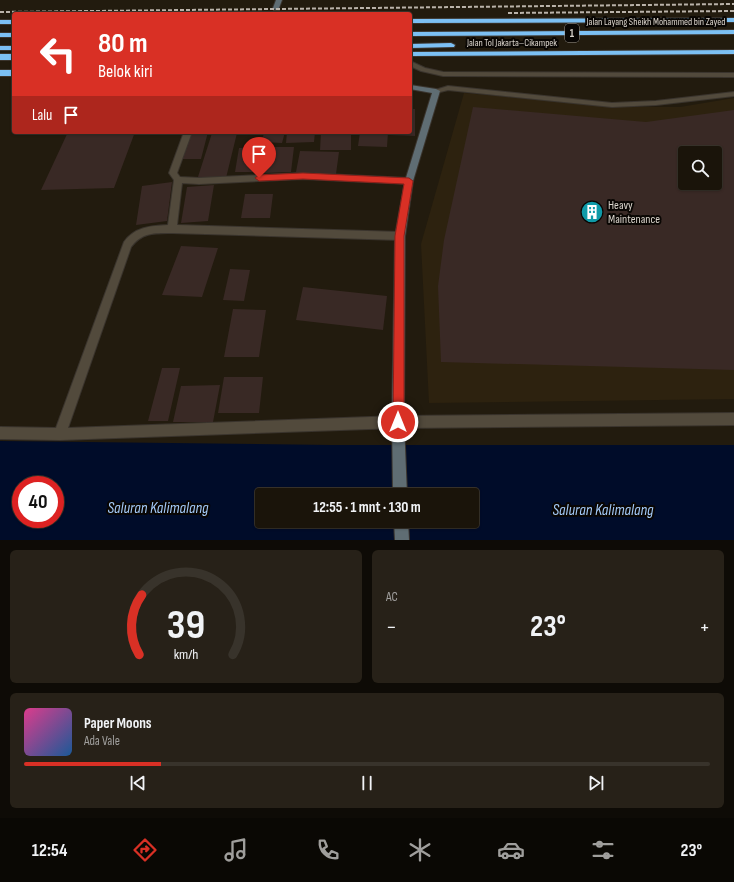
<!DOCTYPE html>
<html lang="id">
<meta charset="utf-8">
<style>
body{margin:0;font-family:"Sofia Sans Condensed",sans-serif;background:#272118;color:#f1f3f6;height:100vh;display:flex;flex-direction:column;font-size:15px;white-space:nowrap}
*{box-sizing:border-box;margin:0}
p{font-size:13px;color:#9f9e9c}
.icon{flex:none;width:22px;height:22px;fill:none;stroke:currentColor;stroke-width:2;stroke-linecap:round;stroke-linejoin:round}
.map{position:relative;height:540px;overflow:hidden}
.side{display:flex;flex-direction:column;gap:10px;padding:10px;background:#0e0b06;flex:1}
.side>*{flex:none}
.top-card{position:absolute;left:12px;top:12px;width:400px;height:122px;border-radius:4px;box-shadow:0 1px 3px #0004,0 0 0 1px #38332b;background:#d93025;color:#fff;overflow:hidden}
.fabs{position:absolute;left:678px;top:146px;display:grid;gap:8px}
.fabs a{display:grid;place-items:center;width:44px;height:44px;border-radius:4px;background:#1a140a;box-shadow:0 1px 3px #0004,0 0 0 1px #38332b;font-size:20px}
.speed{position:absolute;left:12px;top:476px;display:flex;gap:8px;font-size:20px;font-weight:700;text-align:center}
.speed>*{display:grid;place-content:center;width:52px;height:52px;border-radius:50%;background:#1a140a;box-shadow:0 1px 3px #0004,0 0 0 1px #38332b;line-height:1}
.speed .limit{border:6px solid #d22;background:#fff;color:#111}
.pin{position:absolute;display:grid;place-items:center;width:34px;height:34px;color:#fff;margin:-41px -17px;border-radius:50% 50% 50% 0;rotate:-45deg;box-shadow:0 0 4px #0007}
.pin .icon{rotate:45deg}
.me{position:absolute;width:44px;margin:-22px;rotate:0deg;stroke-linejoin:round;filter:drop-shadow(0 0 3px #0008)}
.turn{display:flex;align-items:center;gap:14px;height:84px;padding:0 20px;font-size:18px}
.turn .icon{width:52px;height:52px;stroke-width:2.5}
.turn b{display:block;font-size:28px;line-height:34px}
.then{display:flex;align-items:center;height:38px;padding:0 20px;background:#0003;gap:8px;font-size:15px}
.big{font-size:30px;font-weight:700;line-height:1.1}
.side .card{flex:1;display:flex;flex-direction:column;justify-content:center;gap:6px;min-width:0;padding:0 14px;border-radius:6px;background:#272118}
.side .dial{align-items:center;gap:0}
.dial svg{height:104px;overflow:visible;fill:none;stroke:#38332b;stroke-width:7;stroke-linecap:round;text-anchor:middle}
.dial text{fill:#f1f3f6;stroke:none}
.song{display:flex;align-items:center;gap:12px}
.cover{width:48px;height:48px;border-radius:6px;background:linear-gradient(135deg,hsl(330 70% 55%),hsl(210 70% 35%))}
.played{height:4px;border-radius:2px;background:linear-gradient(90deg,#d93025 20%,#38332b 20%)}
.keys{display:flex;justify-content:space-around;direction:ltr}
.heat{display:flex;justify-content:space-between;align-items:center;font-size:22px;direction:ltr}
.side .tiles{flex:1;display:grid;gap:10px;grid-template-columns:1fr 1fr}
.card:last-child{grid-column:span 2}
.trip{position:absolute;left:255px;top:488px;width:224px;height:40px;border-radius:4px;background:#1a140a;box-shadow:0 1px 3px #0004,0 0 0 1px #38332b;font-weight:700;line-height:40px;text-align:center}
.tab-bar{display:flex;height:64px;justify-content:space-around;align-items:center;background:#0a0804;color:#9f9e9c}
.tab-bar .icon{width:28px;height:28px}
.tab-bar .active{color:#d93025}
.tab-bar b{font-size:18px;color:#f1f3f6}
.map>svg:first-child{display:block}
.built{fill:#2d220f;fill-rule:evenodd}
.water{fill:#000c29;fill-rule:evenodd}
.building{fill:#392925;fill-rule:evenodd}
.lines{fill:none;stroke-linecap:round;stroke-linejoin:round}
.secondary-tunnel{stroke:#3e372b;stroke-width:7;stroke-dasharray:7 3.5;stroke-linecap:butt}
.lane-casing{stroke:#3a342d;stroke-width:2}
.street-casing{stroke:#3a342d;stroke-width:2}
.secondary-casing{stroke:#3a342d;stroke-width:2}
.highway-casing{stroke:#3a342d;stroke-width:2}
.lane{fill:#524a3c;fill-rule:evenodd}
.street{fill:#524a3c;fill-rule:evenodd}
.secondary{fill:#5f6d73;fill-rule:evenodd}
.highway{fill:#7cc0f3;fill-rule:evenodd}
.rail{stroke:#bab3aa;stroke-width:2;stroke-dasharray:4 2;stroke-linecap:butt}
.route{fill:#d93025;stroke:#8d1f18}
.labels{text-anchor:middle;stroke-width:4;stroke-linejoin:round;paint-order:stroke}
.far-street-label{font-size:10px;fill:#dbd5cd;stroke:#090603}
.shield{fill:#090603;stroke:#9c9790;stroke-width:1}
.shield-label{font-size:11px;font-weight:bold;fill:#dbd5cd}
.poi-label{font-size:12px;fill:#dbd5cd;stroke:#090603;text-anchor:start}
.near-water-label{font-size:16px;font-style:italic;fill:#a3c9f7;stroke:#090603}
</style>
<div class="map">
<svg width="734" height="540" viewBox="0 0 734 540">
<rect width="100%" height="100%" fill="#221b0e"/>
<path class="built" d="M464 93 621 107H680L734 98V399L429 403 421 244ZM685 153H715V183H685Z"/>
<path class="water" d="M0 441 331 445H734V540H0ZM21 485H55V519H21ZM262 495H472V521H262Z"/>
<path class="building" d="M473 107 646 122 734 110V370L441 362 438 286 444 240ZM685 153H715V183H685Z
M410 109H415V136L390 135 391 132H410Z
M68 132H135L114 188 41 190Z
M189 132H208L201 159H180Z
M264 132H285L282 143 262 142Z
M287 132H315L314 142 286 143Z
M321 132H351V150H320Z
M360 132H388L387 147 358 146Z
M212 133H237L226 178 197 180Z
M264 147 261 172H235L239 148Z
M267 147H294L291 172 263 173Z
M300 151 339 152 336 174 296 172Z
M172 182 167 221 136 225 142 186Z
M214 185 208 221 181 223 187 187Z
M245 194H273L270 218H241Z
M181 246 218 248 202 297 162 295Z
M230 269 250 270 244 301 223 300Z
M303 287 387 296 383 330 296 320Z
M233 309 266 310 259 357H224Z
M162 368H180L168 421H148Z
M224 377H263L259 413H218Z
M220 385 213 422H173L181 386Z"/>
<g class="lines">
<path class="secondary-tunnel" d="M276 8 277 14"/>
<g class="lane-casing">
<path id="lane" d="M410 61 425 68 443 72 734 73V77L443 76 421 71 410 66Z"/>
</g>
<g class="street-casing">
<path id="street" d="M448 86 612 103 656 101 734 92V96L656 105 612 107 448 90 436 93 432 91Z
M184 132H192L177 173 180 177 199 178 303 173 409 178 413 181 409 184 303 179 199 184 182 183 177 225 400 232 405 236 400 240 172 233C155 233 142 232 131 247L68 428 398 416 734 413V425L398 428 60 440 0 439V427L56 428 124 242C135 227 150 226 168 225L174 180 169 173Z"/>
</g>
<g class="secondary-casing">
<path id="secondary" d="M276 0H282L279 8 276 10 273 8Z
M410 85 436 89 440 91 413 181 405 236 404 422 407 495H393L392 422 395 236 405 181 432 93 410 89Z
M394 521H408L409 540H395Z"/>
</g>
<g class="highway-casing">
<path id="highway" d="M734 18V22L410 23V19Z
M0 20H14V24H0Z
M734 30V34L410 36V32Z
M0 33H14V37H0Z
M451 43 455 45 454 47 410 48V44Z
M0 46H14V50H0Z
M734 50V54L410 56V52Z
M0 54H14V60H0Z
M0 70H14V76H0Z"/>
</g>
<use href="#lane" class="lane"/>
<use href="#street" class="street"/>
<use href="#secondary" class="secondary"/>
<use href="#highway" class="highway"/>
<path class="rail" d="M0 12 734 4
M508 13 734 11"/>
</g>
<path class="route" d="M303 173 409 178 413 181 404 236V422L402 426 398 427 394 426 393 422 395 236 404 184 303 179 259 181 255 178 259 175Z"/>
<defs>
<g id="building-disc" transform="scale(1.15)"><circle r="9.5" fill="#0f9aa8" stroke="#090603"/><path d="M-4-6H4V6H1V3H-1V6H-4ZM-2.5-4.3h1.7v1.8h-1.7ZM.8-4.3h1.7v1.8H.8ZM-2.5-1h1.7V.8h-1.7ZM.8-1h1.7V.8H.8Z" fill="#fff"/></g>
</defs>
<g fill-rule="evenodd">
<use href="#building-disc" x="592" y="212"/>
</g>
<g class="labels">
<g class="far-street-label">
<text x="656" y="25">Jalan Layang Sheikh Mohammed bin Zayed</text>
<text x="512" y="46">Jalan Tol Jakarta–Cikampek</text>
</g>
<rect class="shield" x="565" y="24" width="14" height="18" rx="3"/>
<g class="shield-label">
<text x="572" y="37">1</text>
</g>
<g class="poi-label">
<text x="608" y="209">Heavy<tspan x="608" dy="14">Maintenance</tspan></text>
</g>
<g class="near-water-label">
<text x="158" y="513">Saluran Kalimalang</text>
<text x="603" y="515">Saluran Kalimalang</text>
</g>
</g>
</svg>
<div class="fabs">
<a><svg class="icon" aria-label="search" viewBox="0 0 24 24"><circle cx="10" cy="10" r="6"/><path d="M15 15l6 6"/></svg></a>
</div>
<div class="speed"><div class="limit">40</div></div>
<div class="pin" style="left:259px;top:178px;background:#d93025"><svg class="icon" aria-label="arrive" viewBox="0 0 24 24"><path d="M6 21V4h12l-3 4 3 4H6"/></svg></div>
<svg class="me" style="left:398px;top:422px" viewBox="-20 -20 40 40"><circle r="17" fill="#d93025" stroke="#fff" stroke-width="3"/><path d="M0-11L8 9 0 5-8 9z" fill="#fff"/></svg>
<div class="trip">12:55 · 1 mnt · 130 m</div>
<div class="top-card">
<div class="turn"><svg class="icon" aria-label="left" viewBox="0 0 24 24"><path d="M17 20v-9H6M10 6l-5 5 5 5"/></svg><div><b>80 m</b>Belok kiri</div></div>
<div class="then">Lalu<svg class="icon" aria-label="arrive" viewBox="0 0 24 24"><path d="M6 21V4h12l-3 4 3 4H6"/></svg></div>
</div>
</div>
<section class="side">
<div class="tiles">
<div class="card dial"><svg viewBox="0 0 100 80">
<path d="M14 69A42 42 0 1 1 86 69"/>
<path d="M14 69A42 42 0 0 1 16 23" stroke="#d93025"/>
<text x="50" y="56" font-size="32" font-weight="700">39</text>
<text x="50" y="72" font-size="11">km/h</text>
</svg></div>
<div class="card"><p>AC</p>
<div class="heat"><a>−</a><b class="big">23°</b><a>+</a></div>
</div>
<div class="card">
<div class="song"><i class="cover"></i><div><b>Paper Moons</b><p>Ada Vale</p></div></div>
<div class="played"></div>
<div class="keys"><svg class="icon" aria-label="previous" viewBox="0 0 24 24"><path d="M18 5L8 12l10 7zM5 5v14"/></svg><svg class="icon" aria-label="pause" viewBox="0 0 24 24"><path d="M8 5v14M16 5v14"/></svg><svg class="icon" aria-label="next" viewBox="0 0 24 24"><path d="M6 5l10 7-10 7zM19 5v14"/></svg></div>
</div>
</div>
</section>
<nav class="tab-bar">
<b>12:54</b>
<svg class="icon active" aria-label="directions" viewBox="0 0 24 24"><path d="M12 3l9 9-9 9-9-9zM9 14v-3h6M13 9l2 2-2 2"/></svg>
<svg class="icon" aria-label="music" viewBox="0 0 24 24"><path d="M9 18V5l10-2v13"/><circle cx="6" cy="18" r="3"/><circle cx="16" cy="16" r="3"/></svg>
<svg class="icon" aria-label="phone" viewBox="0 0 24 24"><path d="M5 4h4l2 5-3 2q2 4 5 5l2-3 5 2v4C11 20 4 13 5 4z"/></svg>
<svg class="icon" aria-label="climate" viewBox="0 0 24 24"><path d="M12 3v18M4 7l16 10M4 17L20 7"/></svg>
<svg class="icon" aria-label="car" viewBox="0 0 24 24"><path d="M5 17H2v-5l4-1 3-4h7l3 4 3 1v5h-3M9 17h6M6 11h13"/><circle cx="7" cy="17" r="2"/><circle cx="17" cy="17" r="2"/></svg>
<svg class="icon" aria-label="filters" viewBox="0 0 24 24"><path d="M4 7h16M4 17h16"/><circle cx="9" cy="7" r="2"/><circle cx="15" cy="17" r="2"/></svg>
<b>23°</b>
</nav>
